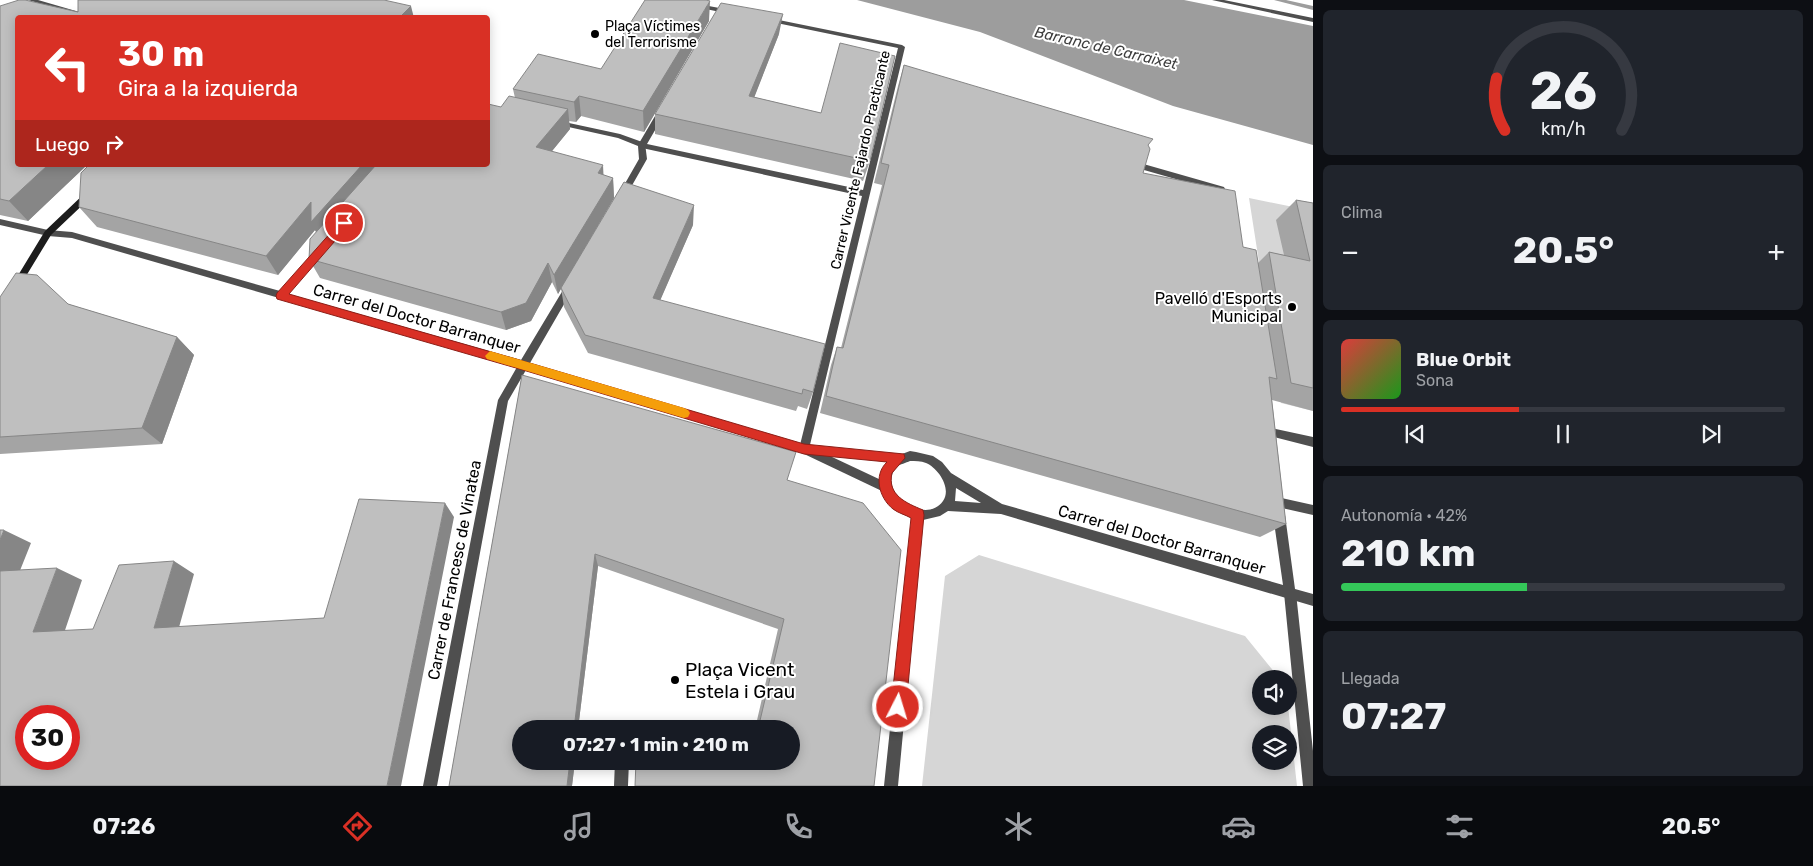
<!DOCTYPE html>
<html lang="es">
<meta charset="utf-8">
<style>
body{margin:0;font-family:Rubik,sans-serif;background:#20242c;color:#f1f3f6;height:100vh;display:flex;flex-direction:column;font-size:19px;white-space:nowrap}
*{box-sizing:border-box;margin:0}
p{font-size:16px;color:#9ea1a6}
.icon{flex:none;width:28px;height:28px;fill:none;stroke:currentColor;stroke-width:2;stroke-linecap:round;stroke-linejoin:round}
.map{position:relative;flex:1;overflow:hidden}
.drawer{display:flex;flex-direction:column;gap:10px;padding:10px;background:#0d0f14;width:500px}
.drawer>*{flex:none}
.top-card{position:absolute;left:15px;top:15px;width:475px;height:152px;border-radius:5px;box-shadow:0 2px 12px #0003;background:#d93025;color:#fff;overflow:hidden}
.controls{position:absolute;left:1252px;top:670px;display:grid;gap:10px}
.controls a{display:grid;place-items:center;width:45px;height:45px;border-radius:50%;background:#171b24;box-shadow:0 2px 12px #0003;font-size:25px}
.speed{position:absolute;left:15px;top:705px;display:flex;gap:10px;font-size:25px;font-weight:700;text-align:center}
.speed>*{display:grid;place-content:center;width:65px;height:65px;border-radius:50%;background:#171b24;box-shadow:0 2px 12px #0003;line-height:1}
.speed .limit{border:8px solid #d22;background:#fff;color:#111}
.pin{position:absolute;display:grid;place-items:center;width:42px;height:42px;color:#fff;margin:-21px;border:2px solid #fff;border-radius:50%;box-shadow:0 1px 5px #0007}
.me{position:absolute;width:55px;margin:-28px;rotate:5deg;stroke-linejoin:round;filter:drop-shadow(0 0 4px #0008)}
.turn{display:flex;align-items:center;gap:18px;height:105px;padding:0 20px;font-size:22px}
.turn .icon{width:65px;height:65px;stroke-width:2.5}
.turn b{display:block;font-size:35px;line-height:42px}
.then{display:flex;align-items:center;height:48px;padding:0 20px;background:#0003;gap:10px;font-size:19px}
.big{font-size:38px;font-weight:700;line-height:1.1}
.drawer .widget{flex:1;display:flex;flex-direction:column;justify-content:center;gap:8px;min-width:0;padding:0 18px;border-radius:8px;background:#20242c}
.drawer .dial{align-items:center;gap:0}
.dial svg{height:130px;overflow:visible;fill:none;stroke:#363941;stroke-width:7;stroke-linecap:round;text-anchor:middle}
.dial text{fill:#f1f3f6;stroke:none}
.song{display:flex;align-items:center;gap:15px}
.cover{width:60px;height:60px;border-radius:8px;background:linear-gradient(135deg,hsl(0 70% 55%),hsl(120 70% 35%))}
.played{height:5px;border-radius:2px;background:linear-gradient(90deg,#d93025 40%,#363941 40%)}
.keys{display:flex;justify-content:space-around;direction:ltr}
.heat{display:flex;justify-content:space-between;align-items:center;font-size:28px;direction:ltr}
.charge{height:8px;border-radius:4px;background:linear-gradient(90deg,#34c759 42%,#363941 0)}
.trip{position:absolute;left:512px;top:720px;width:288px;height:50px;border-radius:25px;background:#171b24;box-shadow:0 2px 12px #0003;font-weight:700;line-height:50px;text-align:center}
.menu{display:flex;height:80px;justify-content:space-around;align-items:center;background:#090b0e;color:#9ea1a6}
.menu .icon{width:35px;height:35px}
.menu .current{color:#d93025}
.menu b{font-size:22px;color:#f1f3f6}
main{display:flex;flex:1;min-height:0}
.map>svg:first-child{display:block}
.green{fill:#d6d6d6;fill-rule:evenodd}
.water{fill:#9d9d9d}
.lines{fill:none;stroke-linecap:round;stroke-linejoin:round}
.stream{fill:#9d9d9d;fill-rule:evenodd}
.service{fill:#4f4f4f;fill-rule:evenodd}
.pedestrian{fill:#4f4f4f;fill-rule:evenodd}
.minor{fill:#4f4f4f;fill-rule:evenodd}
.secondary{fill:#1c1c1c;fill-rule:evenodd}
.wall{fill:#a4a4a4}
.shaded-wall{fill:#868686}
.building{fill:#bfbfbf;stroke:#868686;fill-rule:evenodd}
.route{fill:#d93025;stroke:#8d1f18}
.slow{fill:#f59e0b}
.poi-dot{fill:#000;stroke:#fff;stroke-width:2}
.labels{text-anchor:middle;stroke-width:4;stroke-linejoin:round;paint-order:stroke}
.far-poi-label{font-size:14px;fill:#000;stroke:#fff;text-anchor:start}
.far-street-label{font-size:14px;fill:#000;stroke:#fff}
.far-water-label{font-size:15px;font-style:italic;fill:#3e3e3e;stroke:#fff}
.poi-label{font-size:16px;fill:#000;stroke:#fff;text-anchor:end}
.street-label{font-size:16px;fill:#000;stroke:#fff}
.near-poi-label{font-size:19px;fill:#000;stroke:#fff;text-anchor:start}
</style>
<main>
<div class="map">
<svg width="1313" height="786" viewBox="0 0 1313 786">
<rect width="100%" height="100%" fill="#fff"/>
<path class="green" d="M1249 198 1313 211V411L1281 403Z
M979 555 1245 636 1280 679H1261V706H1288L1297 786H922L945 576ZM1261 734H1289V761H1261Z"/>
<path class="water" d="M857 0H1184L1313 26V145L1173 106 980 32Z"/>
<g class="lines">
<path class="stream" d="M1274 0H1286L1313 6V10Z"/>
<path class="service" d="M1212 0H1224L1313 18V22Z
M1140 163 1224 187 1225 189 1221 192 1137 168 1136 166Z
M1266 427 1313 437V447L1262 434 1261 431 1262 428Z
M1277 497 1313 505V515L1273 506 1272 502 1273 498Z"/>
<path class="pedestrian" d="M698 4 730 10 733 12 730 14 696 7 695 6Z
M769 18 902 45 905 47 809 449 808 452 804 454 800 452 799 449 862 196 642 148 638 145 658 111H661L665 113 647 144 863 190 898 48 767 21 766 20Z
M1290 587 1294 589 1296 593 1313 751V786H1303L1284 593 1286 589Z"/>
<path class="minor" d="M28 0H38L100 18H88Z
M555 120 620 134 645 143 647 159 626 196 623 197 619 194 639 159 638 146 618 138 555 124Z
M0 219 48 230 72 232 280 291 317 249 320 248 324 251 323 253 288 294 521 360 566 285 569 284 574 287 530 363 809 446 902 454 910 451 916 452 933 456 942 462 951 473 1002 504 1283 585 1273 515 1275 511 1279 510 1283 511 1285 515 1295 589 1313 594V606L1001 514 948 511 940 516 923 520 898 786H884L912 518C899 513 889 505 884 492L802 453 526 370 508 401 437 786H423L498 400 517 367 72 238 48 236 0 225ZM830 456 888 462 881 472V480ZM910 461C915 461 921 461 926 463 938 468 952 488 943 501 925 527 874 490 897 467 900 464 906 463 910 461ZM956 488 981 503 955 501Z
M615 761H629L628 786H614Z"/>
<path class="secondary" d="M88 192 91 193V197L51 235 20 286H14L12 284 14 282 45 231 85 193Z"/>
</g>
<path class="wall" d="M384 0 18 165H87L28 221 0 215V6L78 12Z
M709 21 644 132 581 116 576 122 569 121 570 129 552 151 603 175 613 178 614 198 558 294 552 282 531 321 506 330 320 278 309 259 316 232 315 230 278 275 97 227 79 207 88 166 488 165 501 107 515 98 513 89 601 69Z
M779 34 754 97 821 113 870 161 863 181 655 134V114Z
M904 65 1148 145 1143 173 1243 247 1258 263 1269 252 1284 255 1276 220 1296 200 1313 203V411L1272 400 1286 524 1260 537 820 413 831 365 837 347 841 348 882 185 874 183 898 86Z
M693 225 660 300 813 392 807 409 798 406 796 411 588 353 564 307 561 288Z
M0 297 68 304 177 337 194 355 162 444 0 454Z
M522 375 787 480 791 729H755L778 629 598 566 578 729H521L575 761 572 786H449Z"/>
<path class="shaded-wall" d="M710 1 709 21 644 132 643 111Z
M411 6 414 18H399Z
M783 14 779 34 747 116 749 96Z
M579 96 581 116 576 122 574 102Z
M568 109 570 129 539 167 536 147Z
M48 165H87L28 221 9 201Z
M362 165H388L321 241 315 230 278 275 266 256 311 202Z
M603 165 604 185 598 173Z
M613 178 614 198 558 294 554 275Z
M694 205 693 225 653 317V298Z
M548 263 552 282 531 321 506 330 501 312Z
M177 337 194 355 162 444 142 428Z
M445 503 454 517 401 786H387Z
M4 530 31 543 15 583 0 577V540Z
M595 554 598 566 578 729H574Z
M174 561 194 574 176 638 154 628Z
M57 568 82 580 61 642 33 632Z
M570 761H575L572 786H567Z"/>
<path class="building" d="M19 0H25L78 12V0H384L411 6 399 18H18V165H48L9 201 0 199V6Z
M645 0H706L710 1 643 111 579 96 574 102 513 89 538 54 601 69Z
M721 3 783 14 749 96 821 113 840 43 895 56 870 161 655 114Z
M904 65 1153 139 1148 145 1150 149 1143 173 1235 191 1243 247 1256 250 1277 379 1269 377 1286 524 826 396 837 347 843 348 889 165 881 163Z
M509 96 568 109 536 147 603 165 598 173 613 178 554 275 548 263 526 303 501 312 309 259 310 239 376 165H488V104L501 107Z
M89 165H362L311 222V202L266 256 79 207 81 173Z
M624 182 694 205 653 298 825 344 813 392 803 389 802 394 585 335 561 288Z
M1296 200 1313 203V388L1291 383 1269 252 1310 261Z
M16 273 37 275 68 304 177 337 142 428 0 437V297Z
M522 375 796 452 787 480 863 503 901 550 874 786H635L636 761H791V729H758L784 619 595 554 574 729H521V761H570L567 786H449Z
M359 499 445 503 387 786H0V571L57 568 33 632 93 629 119 565 174 561 154 628 324 618ZM26 716H69V759H26Z
M0 530H4L0 540Z"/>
<path class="route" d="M344 220 348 221V226L289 294 523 361 804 444 904 454 905 458 892 473C887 495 906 503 923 510L924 515 906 707 904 713 898 715 893 713 891 707 911 518C906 515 898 513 893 509 879 498 873 475 887 462L804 454 523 370 277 299 276 296 277 293 341 221Z"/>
<path class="slow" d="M490 351 684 408 688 410 690 413 688 417 684 418 487 359 485 356Z"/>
<g class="poi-dot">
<circle cx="595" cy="34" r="5"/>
<circle cx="1292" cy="307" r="5"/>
<circle cx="675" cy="680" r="5"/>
</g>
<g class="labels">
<g class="far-poi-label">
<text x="605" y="31">Plaça Víctimes<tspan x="605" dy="16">del Terrorisme</tspan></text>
</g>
<g class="far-street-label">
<text transform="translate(860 160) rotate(-77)" y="5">Carrer Vicente Fajardo Practicante</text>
</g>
<g class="far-water-label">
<text transform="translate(1106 48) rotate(13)" y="5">Barranc de Carraixet</text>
</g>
<g class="poi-label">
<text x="1282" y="304">Pavelló d'Esports<tspan x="1282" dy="18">Municipal</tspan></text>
</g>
<g class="street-label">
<text transform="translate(417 318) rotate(16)" y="6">Carrer del Doctor Barranquer</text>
<text transform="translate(1162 539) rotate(16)" y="6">Carrer del Doctor Barranquer</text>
<text transform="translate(454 570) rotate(-79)" y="6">Carrer de Francesc de Vinatea</text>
</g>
<g class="near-poi-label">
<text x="685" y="676">Plaça Vicent<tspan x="685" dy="22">Estela i Grau</tspan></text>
</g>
</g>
</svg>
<div class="controls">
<a><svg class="icon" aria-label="sound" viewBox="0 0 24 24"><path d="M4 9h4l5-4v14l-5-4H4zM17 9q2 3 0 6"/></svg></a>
<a><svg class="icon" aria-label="layers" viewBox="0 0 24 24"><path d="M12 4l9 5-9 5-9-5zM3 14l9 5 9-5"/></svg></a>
</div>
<div class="speed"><div class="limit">30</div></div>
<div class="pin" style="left:344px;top:223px;background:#d93025"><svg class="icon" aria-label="arrive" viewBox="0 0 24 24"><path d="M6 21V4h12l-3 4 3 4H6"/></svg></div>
<svg class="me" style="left:898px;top:707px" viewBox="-20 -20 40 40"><circle r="17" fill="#d93025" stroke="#fff" stroke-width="3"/><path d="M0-11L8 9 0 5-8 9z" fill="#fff"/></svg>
<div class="trip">07:27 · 1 min · 210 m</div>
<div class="top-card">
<div class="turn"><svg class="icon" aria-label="left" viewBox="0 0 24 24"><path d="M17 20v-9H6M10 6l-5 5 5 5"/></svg><div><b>30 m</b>Gira a la izquierda</div></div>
<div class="then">Luego<svg class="icon" aria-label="right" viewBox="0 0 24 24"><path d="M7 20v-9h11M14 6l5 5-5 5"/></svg></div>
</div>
</div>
<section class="drawer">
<div class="widget dial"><svg viewBox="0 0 100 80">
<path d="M14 69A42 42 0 1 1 86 69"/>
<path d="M14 69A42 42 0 0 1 9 37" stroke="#d93025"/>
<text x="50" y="56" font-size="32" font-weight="700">26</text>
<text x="50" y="72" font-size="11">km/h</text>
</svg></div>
<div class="widget"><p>Clima</p>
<div class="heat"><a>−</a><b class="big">20.5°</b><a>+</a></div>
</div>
<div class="widget">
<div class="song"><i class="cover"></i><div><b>Blue Orbit</b><p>Sona</p></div></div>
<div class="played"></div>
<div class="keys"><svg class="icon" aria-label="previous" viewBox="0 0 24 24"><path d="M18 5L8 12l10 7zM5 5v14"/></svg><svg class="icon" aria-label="pause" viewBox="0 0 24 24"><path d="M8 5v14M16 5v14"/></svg><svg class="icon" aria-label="next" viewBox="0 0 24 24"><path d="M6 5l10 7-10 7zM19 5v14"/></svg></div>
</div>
<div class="widget"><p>Autonomía · 42%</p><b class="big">210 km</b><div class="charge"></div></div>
<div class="widget"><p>Llegada</p><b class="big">07:27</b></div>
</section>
</main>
<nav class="menu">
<b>07:26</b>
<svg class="icon current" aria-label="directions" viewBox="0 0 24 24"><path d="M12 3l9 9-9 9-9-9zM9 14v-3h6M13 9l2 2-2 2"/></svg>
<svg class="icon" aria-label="music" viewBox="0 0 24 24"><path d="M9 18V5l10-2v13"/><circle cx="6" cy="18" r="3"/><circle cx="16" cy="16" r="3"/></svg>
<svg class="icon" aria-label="phone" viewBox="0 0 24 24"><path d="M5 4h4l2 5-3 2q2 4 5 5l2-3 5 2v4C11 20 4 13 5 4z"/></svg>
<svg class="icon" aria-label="climate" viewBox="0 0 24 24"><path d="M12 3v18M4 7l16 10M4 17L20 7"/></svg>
<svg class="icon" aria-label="car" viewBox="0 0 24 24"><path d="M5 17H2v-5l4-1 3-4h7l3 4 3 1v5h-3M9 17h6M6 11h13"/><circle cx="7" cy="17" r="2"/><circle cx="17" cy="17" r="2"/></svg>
<svg class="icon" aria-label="filters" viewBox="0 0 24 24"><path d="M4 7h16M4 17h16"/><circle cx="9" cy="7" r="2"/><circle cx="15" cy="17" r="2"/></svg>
<b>20.5°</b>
</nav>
